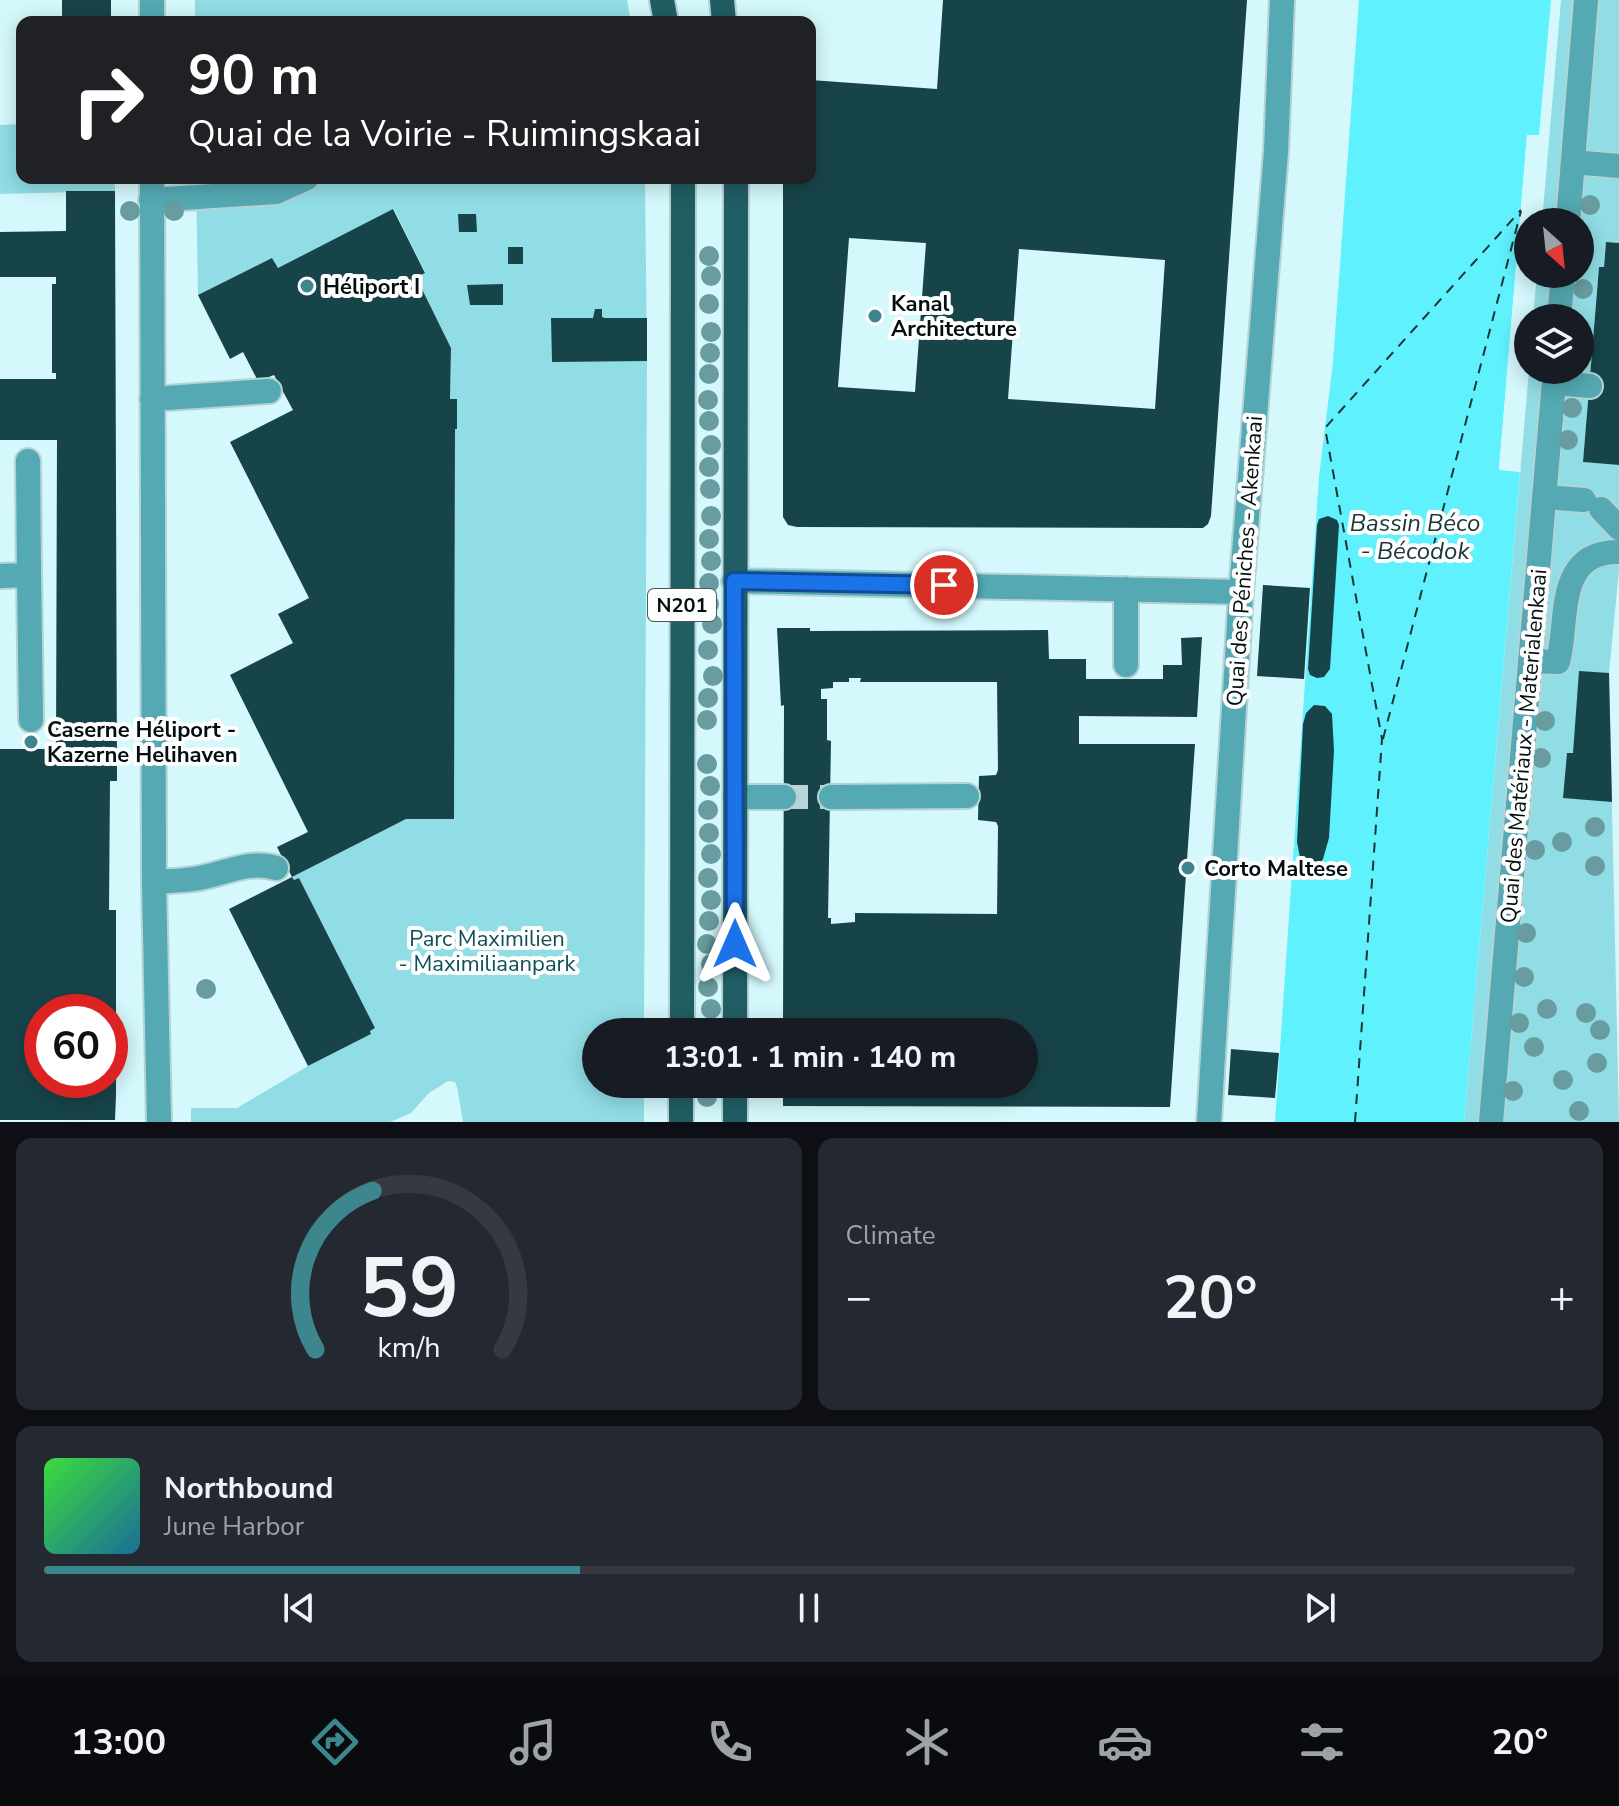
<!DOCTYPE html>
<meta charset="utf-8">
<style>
body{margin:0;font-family:"Nunito Sans",sans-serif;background:#242831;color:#f1f3f6;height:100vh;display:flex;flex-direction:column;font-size:30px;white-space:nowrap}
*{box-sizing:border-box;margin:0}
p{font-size:26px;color:#9ea1a6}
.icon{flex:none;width:44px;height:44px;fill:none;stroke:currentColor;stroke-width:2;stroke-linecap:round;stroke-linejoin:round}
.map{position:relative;height:1122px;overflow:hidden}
.details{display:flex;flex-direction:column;gap:16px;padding:16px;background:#0d0f14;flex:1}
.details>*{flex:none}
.banner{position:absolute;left:16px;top:16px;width:800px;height:168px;border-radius:16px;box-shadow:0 4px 20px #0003;background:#202124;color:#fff;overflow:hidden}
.needle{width:52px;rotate:153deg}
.tools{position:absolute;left:1514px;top:208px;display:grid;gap:16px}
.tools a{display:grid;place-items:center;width:80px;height:80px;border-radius:50%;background:#171b24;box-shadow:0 4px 20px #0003;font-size:40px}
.speed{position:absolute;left:24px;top:994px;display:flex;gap:16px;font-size:40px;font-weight:700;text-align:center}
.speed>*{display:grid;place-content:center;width:104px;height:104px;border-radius:50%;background:#171b24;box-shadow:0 4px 20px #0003;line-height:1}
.speed .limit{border:12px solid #d22;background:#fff;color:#111}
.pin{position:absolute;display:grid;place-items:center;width:68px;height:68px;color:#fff;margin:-34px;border:4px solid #fff;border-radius:50%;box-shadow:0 2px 8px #0007}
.me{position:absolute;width:88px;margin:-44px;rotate:0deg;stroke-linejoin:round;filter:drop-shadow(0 0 6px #0008)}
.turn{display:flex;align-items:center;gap:28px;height:168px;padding:0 40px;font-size:36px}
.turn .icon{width:104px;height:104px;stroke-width:2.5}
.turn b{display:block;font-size:56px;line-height:68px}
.big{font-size:60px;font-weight:700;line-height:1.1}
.details .widget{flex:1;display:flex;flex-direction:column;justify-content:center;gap:12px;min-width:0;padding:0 28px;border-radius:16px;background:#242831}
.details .dial{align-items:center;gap:0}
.dial svg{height:208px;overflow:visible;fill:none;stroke:#363941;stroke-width:7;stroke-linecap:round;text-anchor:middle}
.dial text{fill:#f1f3f6;stroke:none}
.song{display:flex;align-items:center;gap:24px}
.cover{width:96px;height:96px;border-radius:12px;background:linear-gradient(135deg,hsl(120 70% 55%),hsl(200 70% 35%))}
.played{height:8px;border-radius:4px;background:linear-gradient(90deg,#3e868d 35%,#363941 35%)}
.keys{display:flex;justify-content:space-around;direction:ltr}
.heat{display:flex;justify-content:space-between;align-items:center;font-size:44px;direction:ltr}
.details .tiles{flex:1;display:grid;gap:16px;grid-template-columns:1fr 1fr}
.widget:last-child{grid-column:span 2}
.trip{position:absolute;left:582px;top:1018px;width:456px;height:80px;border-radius:40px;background:#171b24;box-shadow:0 4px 20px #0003;font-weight:700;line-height:80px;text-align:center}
.tabs{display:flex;height:128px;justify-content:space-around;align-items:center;background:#090b0e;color:#9ea1a6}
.tabs .icon{width:56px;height:56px}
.tabs .current{color:#3e868d}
.tabs b{font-size:36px;color:#f1f3f6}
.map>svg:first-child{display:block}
.green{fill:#91dde5}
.water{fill:#60f1ff}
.pier{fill:#d4f8fc}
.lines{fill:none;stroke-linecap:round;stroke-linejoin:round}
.ferry{stroke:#1b3436;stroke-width:2;stroke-dasharray:10 8;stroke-linecap:butt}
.building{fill:#174449;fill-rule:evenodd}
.minor-tunnel{stroke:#b5d5d8;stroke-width:24;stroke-dasharray:24 12;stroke-linecap:butt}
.minor-casing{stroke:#b3d3d6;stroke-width:28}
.major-casing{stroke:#b3d3d6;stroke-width:28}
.minor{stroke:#54a9b2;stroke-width:24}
.major{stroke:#205e64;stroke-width:24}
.tree{fill:#689ca0}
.route-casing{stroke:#114b97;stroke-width:20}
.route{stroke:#1a73e8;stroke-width:14}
.poi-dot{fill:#3e868d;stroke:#fdfefd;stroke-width:3}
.labels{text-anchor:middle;stroke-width:8;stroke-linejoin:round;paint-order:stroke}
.shield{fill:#fdfefd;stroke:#4e5656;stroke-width:2}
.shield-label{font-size:20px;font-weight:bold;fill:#030e0f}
.poi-label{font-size:22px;font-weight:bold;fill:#030e0f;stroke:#fdfefd;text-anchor:start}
.street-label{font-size:22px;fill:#030e0f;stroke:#fdfefd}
.park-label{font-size:22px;fill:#0f5055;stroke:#fdfefd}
.water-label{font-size:24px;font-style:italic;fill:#1b3436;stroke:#fdfefd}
</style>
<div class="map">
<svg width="1619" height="1122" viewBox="0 0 1619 1122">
<rect width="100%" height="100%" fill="#d4f8fc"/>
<path class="green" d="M195 0H627L631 22H195Z
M1561 0H1619V243L1606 242 1604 267H1599L1583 462 1619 465V570L1609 673 1619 1122H1464L1529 370H1580V318H1533L1537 274H1580V222H1542Z
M22 124V178H115V191L0 194V125Z
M196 178H645L647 361 644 1032H596V1084H644V1122H463L457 1087 455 1082 448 1081 429 1093 411 1113 390 1122H191V1108H237L308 1066 371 1034 370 1031 375 1028 299 878 294 880 292 877 406 819H454L455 429 457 428V399H450L451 348 416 277 425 272 394 209 278 268 272 258 198 295Z"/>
<path class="water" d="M1359 0H1551L1539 135H1527L1499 469 1520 472 1464 1122H1275L1319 477 1333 362Z"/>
<path class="pier" d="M1527 135H1543L1540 139H1531L1503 466 1521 468 1520 472 1499 470Z"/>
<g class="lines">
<path class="ferry" d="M1383 739 1521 211
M1355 1122 1382 739 1325 428 1521 210"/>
</g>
<path class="building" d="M62 0H111V22H62Z
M943 0H1247L1211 516 1208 524 1203 528 797 527 788 525 783 517V178H810V80L937 89ZM849 238 926 243 915 392 838 387ZM1019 249 1165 260 1155 409 1008 399Z
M66 191H115L117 781H110L109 910H116V1095L115 1120H0V749H56L57 440H0V379H56V373H52V284H56V277H0V232L66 231ZM42 1012H110V1080H42Z
M393 209 425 273 416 277 451 348 450 399H457V429H455L454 819H406L292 877 277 847 308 832 230 675 293 643 278 614 309 598 230 442 293 410 274 375 258 381 243 352 230 359 198 295 272 258 278 268Z
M458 214H476L477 232H459Z
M1606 242 1619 243V465L1583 462 1599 267H1604Z
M508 247H523V264H508Z
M503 284V305H470L467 285Z
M595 309H602V317L605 318H647V361L552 362 551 318H593Z
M1328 516 1337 520 1339 525 1330 669 1324 677 1317 678 1310 675 1308 669 1317 525 1319 519Z
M1263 585 1310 588 1304 679 1257 676Z
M777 628H810V631L1048 630 1049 659H1086V679H1163V665H1182L1181 638 1202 637 1197 717 1079 716V744H1195L1170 1107 783 1106V1084H1024V1032H783L784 705 781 706ZM849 678H861L860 682H997L998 770 996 775 979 776 978 820 996 822 998 826 997 914 855 913V922L831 924V918H828L831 741 827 740V699H821V689L833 688V682H849Z
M1579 671 1609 673 1612 802 1563 798 1567 753H1573Z
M1314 705 1325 706 1332 714 1334 751 1329 838 1323 859 1310 879 1301 863 1297 842 1303 724 1306 713Z
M292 877 294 880 299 878 375 1028 370 1031 371 1034 308 1066 229 909Z
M1231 1049 1279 1053 1275 1098 1228 1095Z"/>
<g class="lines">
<path class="minor-tunnel" d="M784 797H831"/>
<g class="minor-casing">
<path id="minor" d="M152 22V0
M1573 162 1619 166
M152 178 154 882 159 1122
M151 200 276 192 307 178
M1568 222 1586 0
M1559 318 1563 274
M1554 383 1590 386
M152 399 269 391
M28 461 29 575
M1544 497 1584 500
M1601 509 1619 528
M0 576 29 575 31 720
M734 581 1241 592
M1530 661 1558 662C1569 622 1554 551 1619 552
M1126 665V589
M735 797H784
M831 797 967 796
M154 882C167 881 180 881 193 879 219 876 249 859 276 868
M1209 1122 1241 592 1276 151 1282 0
M1491 1122 1555 370"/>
</g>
<g class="major-casing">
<path id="major" d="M662 0 666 22
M722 0 724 22
M682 1032 683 178
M735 1032 736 178
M735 1084V1122
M681 1122V1084"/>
</g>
<use href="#minor" class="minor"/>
<use href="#major" class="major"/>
</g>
<g class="tree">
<circle cx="1590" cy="205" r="10"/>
<circle cx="130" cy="211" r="10"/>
<circle cx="174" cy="211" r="10"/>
<circle cx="709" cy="256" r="10"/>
<circle cx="711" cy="276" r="10"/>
<circle cx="1583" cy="289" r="10"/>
<circle cx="709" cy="304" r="10"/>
<circle cx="711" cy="332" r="10"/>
<circle cx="710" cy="353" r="10"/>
<circle cx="709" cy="374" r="10"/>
<circle cx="708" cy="400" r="10"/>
<circle cx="1572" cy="408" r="10"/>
<circle cx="709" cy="421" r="10"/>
<circle cx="1568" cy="440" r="10"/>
<circle cx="711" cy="445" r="10"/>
<circle cx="709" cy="467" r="10"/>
<circle cx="710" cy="489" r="10"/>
<circle cx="711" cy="516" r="10"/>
<circle cx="709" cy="539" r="10"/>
<circle cx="711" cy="561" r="10"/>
<circle cx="709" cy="583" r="10"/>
<circle cx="709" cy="604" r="10"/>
<circle cx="712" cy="624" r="10"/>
<circle cx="708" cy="650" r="10"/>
<circle cx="713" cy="676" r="10"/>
<circle cx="708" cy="698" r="10"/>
<circle cx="707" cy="720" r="10"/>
<circle cx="1545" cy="721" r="10"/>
<circle cx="1541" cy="758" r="10"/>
<circle cx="707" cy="764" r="10"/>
<circle cx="710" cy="786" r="10"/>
<circle cx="708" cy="810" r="10"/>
<circle cx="1595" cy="827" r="10"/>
<circle cx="709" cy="833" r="10"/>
<circle cx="1562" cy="842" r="10"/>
<circle cx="1535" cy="850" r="10"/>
<circle cx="711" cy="854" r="10"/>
<circle cx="1595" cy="866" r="10"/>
<circle cx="708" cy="878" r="10"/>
<circle cx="711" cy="900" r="10"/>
<circle cx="709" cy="921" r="10"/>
<circle cx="1526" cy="933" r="10"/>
<circle cx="707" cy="944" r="10"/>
<circle cx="711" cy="964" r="10"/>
<circle cx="1524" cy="977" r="10"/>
<circle cx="708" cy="987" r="10"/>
<circle cx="206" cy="989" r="10"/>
<circle cx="711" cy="1009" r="10"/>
<circle cx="1547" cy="1009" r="10"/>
<circle cx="1586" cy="1013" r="10"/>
<circle cx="1519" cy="1023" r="10"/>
<circle cx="1600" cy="1030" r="10"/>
<circle cx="1534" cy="1047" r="10"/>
<circle cx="1597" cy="1063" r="10"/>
<circle cx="1563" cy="1080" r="10"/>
<circle cx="1513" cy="1091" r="10"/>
<circle cx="707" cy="1097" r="10"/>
<circle cx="1579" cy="1111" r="10"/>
</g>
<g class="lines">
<g class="route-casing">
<path id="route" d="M735 944 734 581 944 585"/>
</g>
<use href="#route" class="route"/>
</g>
<g class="poi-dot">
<circle cx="307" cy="286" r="8"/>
<circle cx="875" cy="316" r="8"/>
<circle cx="31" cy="742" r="8"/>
<circle cx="1188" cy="868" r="8"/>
</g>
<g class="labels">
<rect class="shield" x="648" y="589" width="68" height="32" rx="6"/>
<g class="shield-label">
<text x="682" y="612">N201</text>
</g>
<g class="poi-label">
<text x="323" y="294">Héliport I</text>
<text x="891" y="311">Kanal<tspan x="891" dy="25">Architecture</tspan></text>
<text x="47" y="737">Caserne Héliport -<tspan x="47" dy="25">Kazerne Helihaven</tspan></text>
<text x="1204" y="876">Corto Maltese</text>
</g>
<g class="street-label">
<text transform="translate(1244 561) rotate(-86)" y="8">Quai des Péniches - Akenkaai</text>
<text transform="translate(1523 746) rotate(-85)" y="8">Quai des Matériaux - Materialenkaai</text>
</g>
<g class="park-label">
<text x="487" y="946">Parc Maximilien<tspan x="487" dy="25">- Maximiliaanpark</tspan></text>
</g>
<g class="water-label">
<text x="1415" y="531">Bassin Béco<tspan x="1415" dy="28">- Bécodok</tspan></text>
</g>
</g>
</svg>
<div class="tools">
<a><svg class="needle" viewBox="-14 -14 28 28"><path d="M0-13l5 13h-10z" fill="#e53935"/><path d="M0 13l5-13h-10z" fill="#9ea1a6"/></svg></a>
<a><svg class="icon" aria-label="layers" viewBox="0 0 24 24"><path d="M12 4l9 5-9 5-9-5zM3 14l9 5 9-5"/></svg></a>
</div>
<div class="speed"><div class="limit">60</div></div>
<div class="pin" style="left:944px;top:585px;background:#d93025"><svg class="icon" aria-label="arrive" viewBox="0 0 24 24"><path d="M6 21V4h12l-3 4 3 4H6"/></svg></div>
<svg class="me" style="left:735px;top:944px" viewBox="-20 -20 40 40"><path d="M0-17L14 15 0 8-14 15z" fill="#1a73e8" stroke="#fff" stroke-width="4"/></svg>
<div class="trip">13:01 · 1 min · 140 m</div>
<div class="banner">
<div class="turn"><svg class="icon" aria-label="right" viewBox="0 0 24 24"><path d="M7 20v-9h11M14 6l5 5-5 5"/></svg><div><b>90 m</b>Quai de la Voirie - Ruimingskaai</div></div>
</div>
</div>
<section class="details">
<div class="tiles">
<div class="widget dial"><svg viewBox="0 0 100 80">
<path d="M14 69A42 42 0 1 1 86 69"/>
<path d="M14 69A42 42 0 0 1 36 8" stroke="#3e868d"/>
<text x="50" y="56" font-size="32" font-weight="700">59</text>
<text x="50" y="72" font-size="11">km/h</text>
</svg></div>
<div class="widget"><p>Climate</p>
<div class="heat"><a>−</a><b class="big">20°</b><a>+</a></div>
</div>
<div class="widget">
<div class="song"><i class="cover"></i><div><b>Northbound</b><p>June Harbor</p></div></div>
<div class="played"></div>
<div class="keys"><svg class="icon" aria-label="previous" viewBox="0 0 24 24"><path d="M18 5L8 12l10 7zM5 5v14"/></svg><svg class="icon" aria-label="pause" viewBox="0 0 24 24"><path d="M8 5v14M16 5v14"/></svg><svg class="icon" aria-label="next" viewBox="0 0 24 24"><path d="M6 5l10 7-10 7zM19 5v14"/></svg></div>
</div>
</div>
</section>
<nav class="tabs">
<b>13:00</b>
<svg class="icon current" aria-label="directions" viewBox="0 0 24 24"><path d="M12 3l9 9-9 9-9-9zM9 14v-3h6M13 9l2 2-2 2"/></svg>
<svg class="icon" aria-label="music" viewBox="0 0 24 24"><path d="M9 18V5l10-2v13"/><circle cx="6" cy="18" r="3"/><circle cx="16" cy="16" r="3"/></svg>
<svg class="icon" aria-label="phone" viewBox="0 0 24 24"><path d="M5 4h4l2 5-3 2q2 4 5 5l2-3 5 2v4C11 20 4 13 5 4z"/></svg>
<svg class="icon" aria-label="climate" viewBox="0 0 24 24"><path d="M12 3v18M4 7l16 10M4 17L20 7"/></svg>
<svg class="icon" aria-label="car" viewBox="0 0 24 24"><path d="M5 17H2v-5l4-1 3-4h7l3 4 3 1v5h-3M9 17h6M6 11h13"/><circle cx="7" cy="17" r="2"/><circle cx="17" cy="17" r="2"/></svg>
<svg class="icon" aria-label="filters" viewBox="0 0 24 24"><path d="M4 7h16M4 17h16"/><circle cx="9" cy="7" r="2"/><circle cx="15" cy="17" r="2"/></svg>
<b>20°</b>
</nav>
